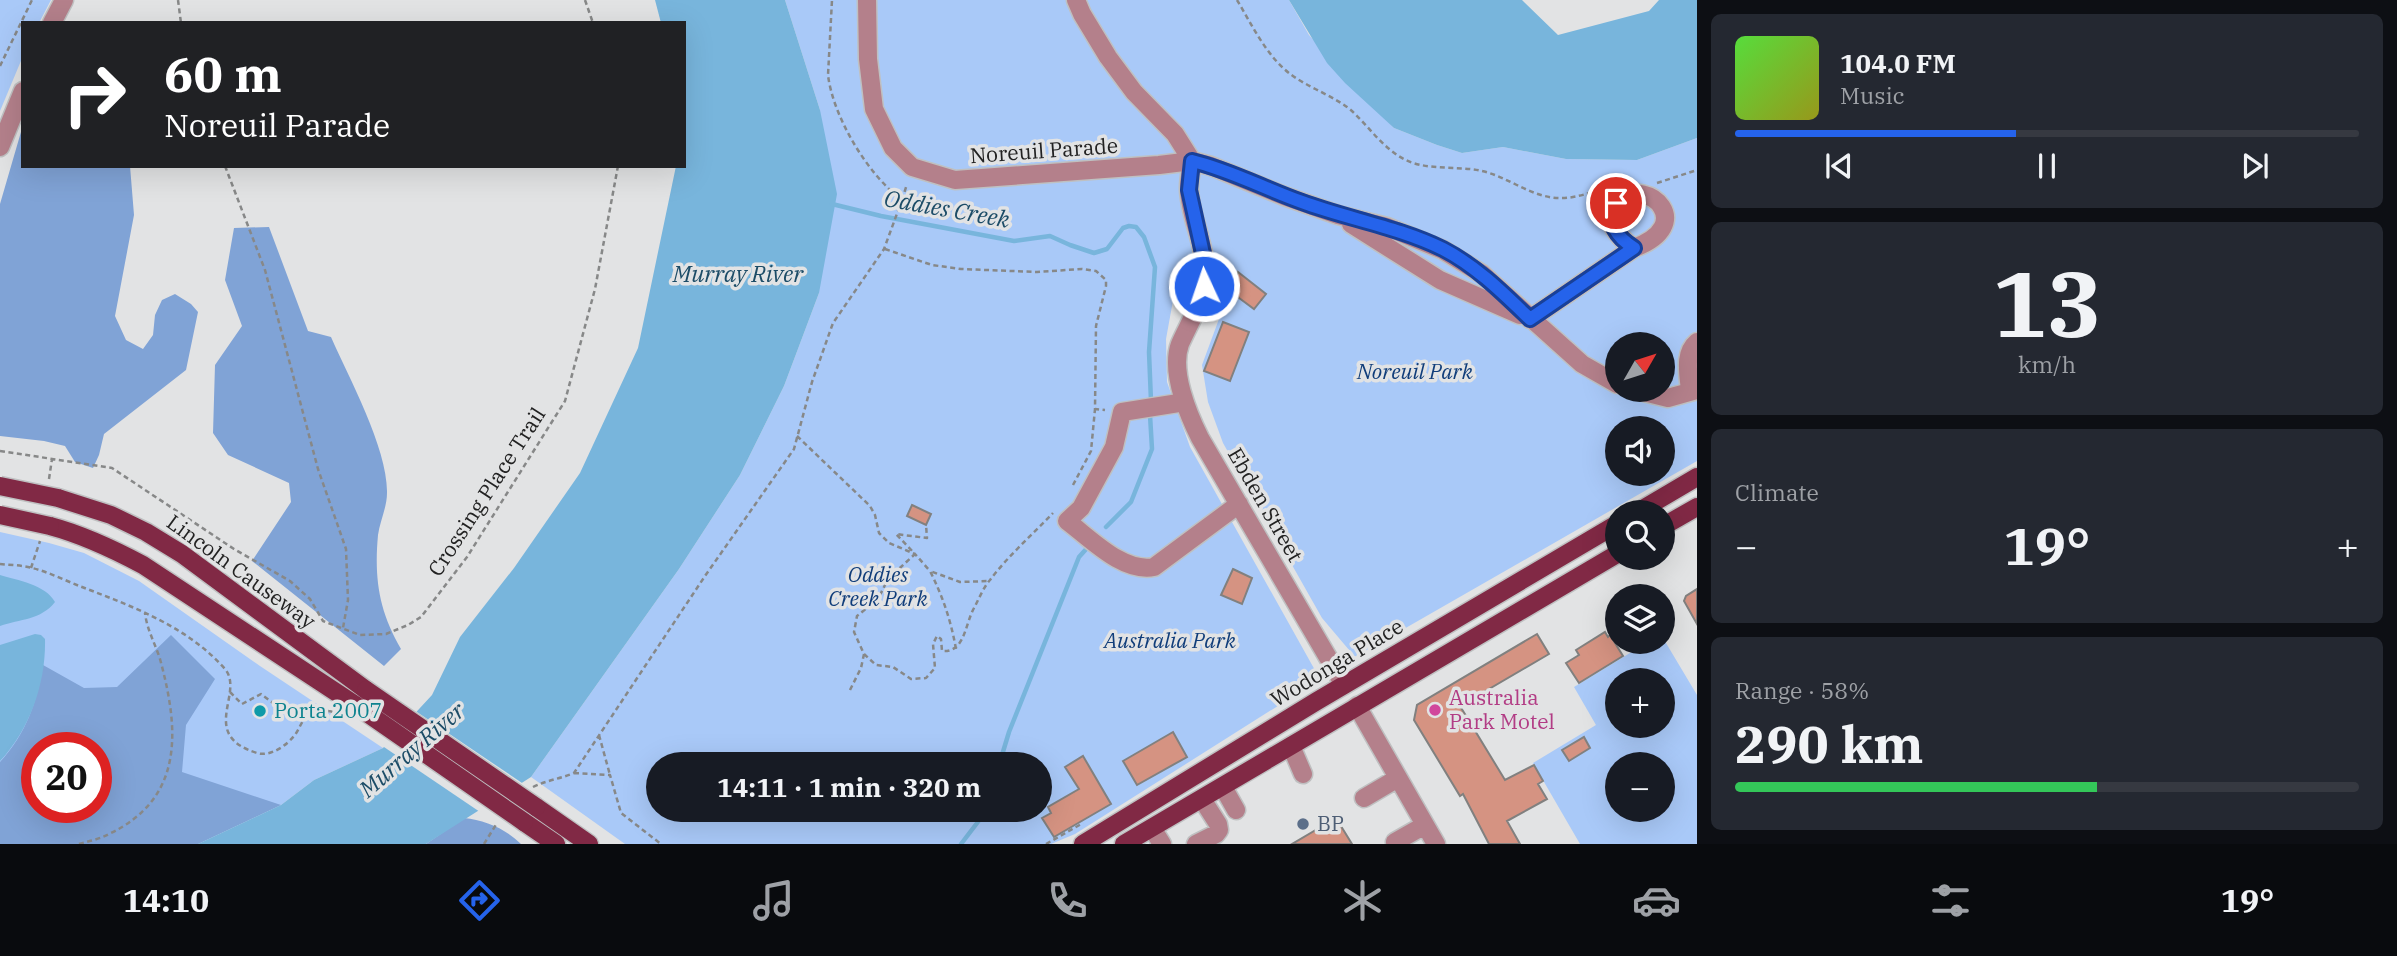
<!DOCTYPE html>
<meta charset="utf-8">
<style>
body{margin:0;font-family:"IBM Plex Serif",serif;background:#242831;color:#f1f3f6;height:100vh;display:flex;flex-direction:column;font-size:26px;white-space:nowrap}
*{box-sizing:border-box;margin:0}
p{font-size:23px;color:#9ea1a6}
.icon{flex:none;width:38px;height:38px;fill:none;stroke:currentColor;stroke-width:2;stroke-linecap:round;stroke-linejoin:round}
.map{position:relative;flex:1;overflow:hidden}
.sheet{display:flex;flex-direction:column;gap:14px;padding:14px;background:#0d0f14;width:700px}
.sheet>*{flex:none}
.top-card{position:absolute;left:21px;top:21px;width:665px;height:147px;border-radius:0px;box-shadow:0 7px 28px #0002;background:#202124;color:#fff;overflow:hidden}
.needle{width:46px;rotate:51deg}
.fabs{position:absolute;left:1605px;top:332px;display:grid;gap:14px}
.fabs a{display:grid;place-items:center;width:70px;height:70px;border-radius:50%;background:#171b24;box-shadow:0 7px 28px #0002;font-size:35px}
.speed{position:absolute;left:21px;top:732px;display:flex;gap:14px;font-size:35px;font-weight:700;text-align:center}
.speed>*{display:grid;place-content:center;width:91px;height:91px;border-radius:50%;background:#171b24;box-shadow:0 7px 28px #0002;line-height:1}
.speed .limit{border:10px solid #d22;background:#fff;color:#111}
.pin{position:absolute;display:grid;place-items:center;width:60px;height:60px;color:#fff;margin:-30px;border:4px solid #fff;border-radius:50%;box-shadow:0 2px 7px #0007}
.me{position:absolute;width:77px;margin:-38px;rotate:357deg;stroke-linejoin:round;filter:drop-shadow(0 0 5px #0008)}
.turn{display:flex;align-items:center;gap:24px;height:147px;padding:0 28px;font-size:32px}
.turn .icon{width:91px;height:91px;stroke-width:2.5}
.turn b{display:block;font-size:49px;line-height:60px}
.big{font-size:52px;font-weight:700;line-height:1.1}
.sheet .card{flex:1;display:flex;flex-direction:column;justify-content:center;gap:10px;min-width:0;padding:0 24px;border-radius:10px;background:#242831}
.sheet .dial{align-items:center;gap:0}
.dial b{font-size:91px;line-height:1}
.song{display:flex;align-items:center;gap:21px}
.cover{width:84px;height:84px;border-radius:10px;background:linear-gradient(135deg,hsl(110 70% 55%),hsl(60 70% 35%))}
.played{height:7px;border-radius:4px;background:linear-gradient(90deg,#2563eb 45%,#363941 45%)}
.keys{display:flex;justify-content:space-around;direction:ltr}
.heat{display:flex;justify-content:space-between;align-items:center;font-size:38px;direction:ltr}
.charge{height:10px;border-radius:5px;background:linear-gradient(90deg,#34c759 58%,#363941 0)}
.trip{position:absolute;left:646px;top:752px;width:406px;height:70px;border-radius:35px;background:#171b24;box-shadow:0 7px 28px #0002;font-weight:700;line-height:70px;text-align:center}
.tabs{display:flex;height:112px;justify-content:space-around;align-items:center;background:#090b0e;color:#9ea1a6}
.tabs .icon{width:49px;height:49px}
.tabs .selected{color:#2563eb}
.tabs b{font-size:32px;color:#f1f3f6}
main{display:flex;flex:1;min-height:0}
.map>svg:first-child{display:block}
.green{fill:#a9c9f8;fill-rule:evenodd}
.forest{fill:#80a3d6;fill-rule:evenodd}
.water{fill:#78b5dc}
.pier{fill:#e2e3e4}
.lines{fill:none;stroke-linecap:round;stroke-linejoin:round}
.stream{stroke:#78b5dc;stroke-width:4.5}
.building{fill:#d59382;stroke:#81807f;stroke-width:2}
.minor-casing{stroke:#bfc0c1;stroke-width:21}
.major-casing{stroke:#bfc0c1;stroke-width:21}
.path{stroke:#878888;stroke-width:2.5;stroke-dasharray:5 3.5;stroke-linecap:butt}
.minor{stroke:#b4808b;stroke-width:18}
.major{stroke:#812945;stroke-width:18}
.major-bridge-casing{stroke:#bfc0c1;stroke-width:21;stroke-linecap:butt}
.major-bridge{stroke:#812945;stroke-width:18}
.route-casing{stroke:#184099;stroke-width:18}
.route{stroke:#2563eb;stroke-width:12}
.hotel-dot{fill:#d1479c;stroke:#e2e3e4;stroke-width:2.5}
.culture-dot{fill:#0f9aa8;stroke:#e2e3e4;stroke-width:2.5}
.service-dot{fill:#5c6f8a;stroke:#e2e3e4;stroke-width:2.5}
.labels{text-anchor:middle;stroke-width:7;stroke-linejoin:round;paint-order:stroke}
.street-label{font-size:21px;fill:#222;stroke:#e2e3e4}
.park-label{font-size:21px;font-style:italic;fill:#103d7a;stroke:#e2e3e4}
.hotel-label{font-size:21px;fill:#b23c85;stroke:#e2e3e4;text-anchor:start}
.culture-label{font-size:21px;fill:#0d838f;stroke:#e2e3e4;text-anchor:start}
.service-label{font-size:21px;fill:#4e5e75;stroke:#e2e3e4;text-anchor:start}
.water-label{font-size:23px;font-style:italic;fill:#1c4c67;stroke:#e2e3e4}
</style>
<main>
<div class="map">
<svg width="1697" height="844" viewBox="0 0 1697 844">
<rect width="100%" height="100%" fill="#e2e3e4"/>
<path class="green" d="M0 0H51L39 23H23V56L0 111Z
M785 0H1289L1309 35 1394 128 1437 145 1462 153 1503 147 1566 159 1637 160 1697 138V461L1355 657 1322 618 1223 443 1208 402 1202 365 1226 300 1176 284 1166 339 1167 382 1190 447 1316 672 1311 685 1075 834 1051 844H625L531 777 679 569 740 475 784 386 819 293 820 110ZM1617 345H1662V390H1617ZM1617 429H1662V474H1617ZM658 765H1040V810H658Z
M0 532 49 543 84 553 139 581 260 666 383 748 314 780 281 805 198 844H0ZM37 747H96V807H37Z
M1663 638 1697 695V844H1580L1533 763 1596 725 1574 687 1648 642H1662ZM1617 681H1662V726H1617ZM1617 765H1662V810H1617Z"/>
<path class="forest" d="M23 125V166H130L134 215 115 316 126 340 143 349 153 335 155 315 162 300 175 294 191 304 198 312 186 370 104 434 99 455 93 468 75 462 65 446 44 441 0 436V204Z
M269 227 308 331 331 337C349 378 388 449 387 493 387 507 380 521 378 535 374 579 379 611 401 649L384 666 252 561 291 502 289 483 228 455 213 433 215 365 242 326 225 280 234 228Z
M171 635 215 679 186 725 182 772 281 805 198 844H0V762C26 734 37 702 43 665L84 688 117 687ZM37 747H96V807H37Z
M464 818C485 820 506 829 521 844H426Z"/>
<path class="water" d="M655 0H785L820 110 837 194 819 293 784 386 740 475 679 569 531 777 426 844H198L281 805 314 780 383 748 432 695 460 637 514 568 580 473 638 348 676 166H684V23H661Z
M1289 0H1522L1558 35 1649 11 1659 0H1697V138L1637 160 1566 159 1503 147 1462 153 1437 145 1394 128 1345 83 1327 63Z
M0 575C17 580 46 585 55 602 41 620 20 619 0 626Z
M35 634 41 635 45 639C46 683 30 729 0 761V645Z"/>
<path class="pier" d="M414 710 525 785 480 812 381 745Z"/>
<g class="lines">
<path class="stream" d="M832 204 881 216 1014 241 1050 236 1070 245 1094 253 1107 249 1123 228 1129 226 1136 227 1144 237 1155 267 1149 352 1151 401
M1106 527 1131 502 1152 449 1150 415
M999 765 1009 732 1079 557 1088 547
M961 844 987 810"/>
</g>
<path class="building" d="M1238 272 1266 294 1254 309 1231 292Z
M1223 322 1249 332 1230 381 1204 371Z
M912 505 931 514 926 525 907 516Z
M1233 569 1252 578 1242 604 1221 595Z
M1697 589V624L1684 601 1686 596Z
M1605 632 1608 637 1610 635 1623 656 1579 683 1566 663 1579 655 1576 650Z
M1537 634 1549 654 1460 706 1505 780 1534 765 1543 781 1538 784 1547 799 1507 821 1520 844H1489L1463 794 1460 796 1414 720 1417 705Z
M1173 732 1187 757 1137 785 1123 761Z
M1584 737 1590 748 1569 761 1562 750Z
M1083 756 1111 804 1054 837 1042 818 1051 813 1048 807 1079 789 1065 767Z
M1336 818 1352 844H1292Z"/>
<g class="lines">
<g class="minor-casing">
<path id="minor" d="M867 0 868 59 874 109 893 148 912 167 955 180 1159 165 1192 161 1211 166 1284 196 1338 215 1387 227 1443 250 1482 274 1582 364 1617 384
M1076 0 1082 14 1108 57 1134 92 1175 134 1192 161
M52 23 64 0
M0 147 23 91
M1192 161C1191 170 1189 179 1189 188 1189 214 1204 241 1205 268 1207 296 1191 319 1180 344 1170 371 1188 414 1200 438L1344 685
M1351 224 1440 280 1520 315
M1530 319 1634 248C1697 225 1649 177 1620 200 1613 205 1610 210 1611 218 1613 232 1623 241 1634 248
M1636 390 1668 398 1697 390
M1690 392C1689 375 1683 354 1697 342
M1185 402 1122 412 1114 447 1081 508 1067 521C1091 539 1123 573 1154 567L1239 504
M1357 706 1436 844
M1291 746 1303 774
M1223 787 1236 810
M1364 798 1398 778
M1152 828 1162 844
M1395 842 1425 825
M1196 844 1216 834 1219 830 1218 824 1202 799"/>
</g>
<g class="major-casing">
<path id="major" d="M58 498 111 515 146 532 182 554 366 690
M1636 513 1697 477
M50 526C84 535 113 549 143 565L357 706
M1662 527 1697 507
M536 807 589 844
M524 822 556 844
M1083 844 1317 701 1617 524
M1124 844 1617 554"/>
</g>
<path class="path" d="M178 0 181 23
M585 0 593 23
M1237 0C1252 25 1266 55 1289 73 1308 88 1337 97 1353 112 1372 130 1387 154 1413 163 1436 170 1460 166 1482 171 1509 177 1533 199 1562 198 1578 198 1593 191 1609 188
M0 66 32 0
M225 166 265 270 318 469 346 549 348 600 343 628
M1657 183 1697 170
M902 200 907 184
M885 249 932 265 961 269 1037 272 1082 269 1096 271 1106 280V286L1096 326 1095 409 1105 410
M797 436 870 506 875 515 879 533 889 543 915 554 930 571
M0 451 112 468 234 549 290 581 310 599 323 621 360 635 386 634 408 625 421 617 467 557 565 401 595 289 618 166
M49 479 52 459
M1073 485 1091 451 1095 409
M0 564C10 565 22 565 32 568 49 572 66 581 82 587 134 607 188 627 225 669 245 693 198 735 257 753 270 757 286 746 294 736 300 729 301 720 309 715 317 709 327 711 335 712
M31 568 40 541
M956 649C951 621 943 597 930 571L960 582 989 581
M864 654 876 665 893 667 911 679 926 678 935 668 933 644 937 636 941 639 942 651C965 653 965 624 974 608 979 599 983 588 990 580 1008 556 1032 535 1053 513
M850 690 861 668 864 654 854 632 857 616 878 599 888 579 915 554 896 534 927 538 926 525
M230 692 242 704 261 694 273 703 275 710H302L311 713
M599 735 610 775
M574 773 610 775 621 813 661 844
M533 787C547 780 560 779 574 773L705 576 794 449 812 382 833 323 884 249 902 200C868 175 833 117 828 75L832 0
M79 844C89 841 100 839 109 834 185 798 179 729 160 659 155 643 147 630 145 613
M484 844 497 823
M1046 844 1083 823"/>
<use href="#minor" class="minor"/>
<use href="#major" class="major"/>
<g class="major-bridge-casing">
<path id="major-bridge" d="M0 486 58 498
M0 515 50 526
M366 690 536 807
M357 706 524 822"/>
</g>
<use href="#major-bridge" class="major-bridge"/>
</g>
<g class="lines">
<g class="route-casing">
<path id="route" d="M1204 286 1206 267 1189 190 1192 161C1230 170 1265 189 1302 202 1348 219 1398 227 1443 249 1476 266 1503 293 1530 319L1634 248C1618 238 1604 221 1616 203"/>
</g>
<use href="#route" class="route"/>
</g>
<circle class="hotel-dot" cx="1435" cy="710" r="7"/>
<circle class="culture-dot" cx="260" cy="711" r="7"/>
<circle class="service-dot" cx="1303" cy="824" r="7"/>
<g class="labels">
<g class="street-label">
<text transform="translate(1044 151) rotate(-4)" y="7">Noreuil Parade</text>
<text transform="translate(487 492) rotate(-57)" y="7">Crossing Place Trail</text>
<text transform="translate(1265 505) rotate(60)" y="7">Ebden Street</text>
<text transform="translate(241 572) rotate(36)" y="7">Lincoln Causeway</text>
<text transform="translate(1337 663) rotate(-31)" y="7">Wodonga Place</text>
</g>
<g class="park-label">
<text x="1415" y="379">Noreuil Park</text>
<text x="878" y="582">Oddies<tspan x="878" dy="24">Creek Park</tspan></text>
<text x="1170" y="648">Australia Park</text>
</g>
<g class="hotel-label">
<text x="1449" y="705">Australia<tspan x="1449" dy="24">Park Motel</tspan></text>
</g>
<g class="culture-label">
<text x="274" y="718">Porta 2007</text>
</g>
<g class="service-label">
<text x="1317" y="831">BP</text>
</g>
<g class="water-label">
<text transform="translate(947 209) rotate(10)" y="8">Oddies Creek</text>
<text x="738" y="282">Murray River</text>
<text transform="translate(412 750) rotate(-41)" y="8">Murray River</text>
</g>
</g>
</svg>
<div class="fabs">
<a><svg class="needle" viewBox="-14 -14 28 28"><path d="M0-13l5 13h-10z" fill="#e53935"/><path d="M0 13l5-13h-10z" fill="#9ea1a6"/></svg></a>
<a><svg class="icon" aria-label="sound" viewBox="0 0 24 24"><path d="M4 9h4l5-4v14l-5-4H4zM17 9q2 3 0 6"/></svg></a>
<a><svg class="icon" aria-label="search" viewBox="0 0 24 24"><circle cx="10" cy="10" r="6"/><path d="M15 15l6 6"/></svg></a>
<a><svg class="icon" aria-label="layers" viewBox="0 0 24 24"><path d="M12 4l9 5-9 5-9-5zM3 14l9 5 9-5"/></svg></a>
<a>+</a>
<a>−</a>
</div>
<div class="speed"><div class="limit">20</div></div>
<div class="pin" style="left:1616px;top:203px;background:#d93025"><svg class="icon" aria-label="arrive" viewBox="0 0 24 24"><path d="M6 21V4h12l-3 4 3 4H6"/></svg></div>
<svg class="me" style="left:1204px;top:286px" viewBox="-20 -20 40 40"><circle r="17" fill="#2563eb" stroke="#fff" stroke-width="3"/><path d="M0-11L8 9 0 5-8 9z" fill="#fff"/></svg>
<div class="trip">14:11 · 1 min · 320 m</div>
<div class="top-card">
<div class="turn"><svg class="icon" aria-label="right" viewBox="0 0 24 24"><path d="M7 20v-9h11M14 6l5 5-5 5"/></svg><div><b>60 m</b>Noreuil Parade</div></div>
</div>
</div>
<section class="sheet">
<div class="card">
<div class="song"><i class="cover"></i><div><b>104.0 FM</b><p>Music</p></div></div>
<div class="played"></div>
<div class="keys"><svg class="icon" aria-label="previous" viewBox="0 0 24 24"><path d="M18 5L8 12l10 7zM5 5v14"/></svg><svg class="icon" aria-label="pause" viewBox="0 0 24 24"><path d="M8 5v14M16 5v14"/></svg><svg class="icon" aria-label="next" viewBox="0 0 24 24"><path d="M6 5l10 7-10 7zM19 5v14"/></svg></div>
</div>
<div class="card dial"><b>13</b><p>km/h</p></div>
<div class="card"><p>Climate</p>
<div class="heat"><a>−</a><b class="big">19°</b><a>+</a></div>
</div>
<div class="card"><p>Range · 58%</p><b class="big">290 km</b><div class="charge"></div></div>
</section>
</main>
<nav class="tabs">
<b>14:10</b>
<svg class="icon selected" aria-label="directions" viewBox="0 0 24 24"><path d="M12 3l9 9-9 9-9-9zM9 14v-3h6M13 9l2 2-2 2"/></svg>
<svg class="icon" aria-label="music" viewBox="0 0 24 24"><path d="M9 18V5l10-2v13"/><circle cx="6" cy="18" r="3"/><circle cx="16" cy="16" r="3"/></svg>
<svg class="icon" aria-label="phone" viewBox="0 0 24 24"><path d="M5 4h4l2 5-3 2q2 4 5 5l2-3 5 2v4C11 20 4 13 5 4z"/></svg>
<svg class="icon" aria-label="climate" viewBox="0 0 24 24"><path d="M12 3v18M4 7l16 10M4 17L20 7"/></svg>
<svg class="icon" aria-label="car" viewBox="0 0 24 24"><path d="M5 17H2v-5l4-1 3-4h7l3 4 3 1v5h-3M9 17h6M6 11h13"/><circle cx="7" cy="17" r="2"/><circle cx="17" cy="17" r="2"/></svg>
<svg class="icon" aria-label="filters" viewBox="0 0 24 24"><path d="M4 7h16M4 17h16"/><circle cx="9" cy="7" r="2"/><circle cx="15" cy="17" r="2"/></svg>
<b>19°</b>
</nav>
